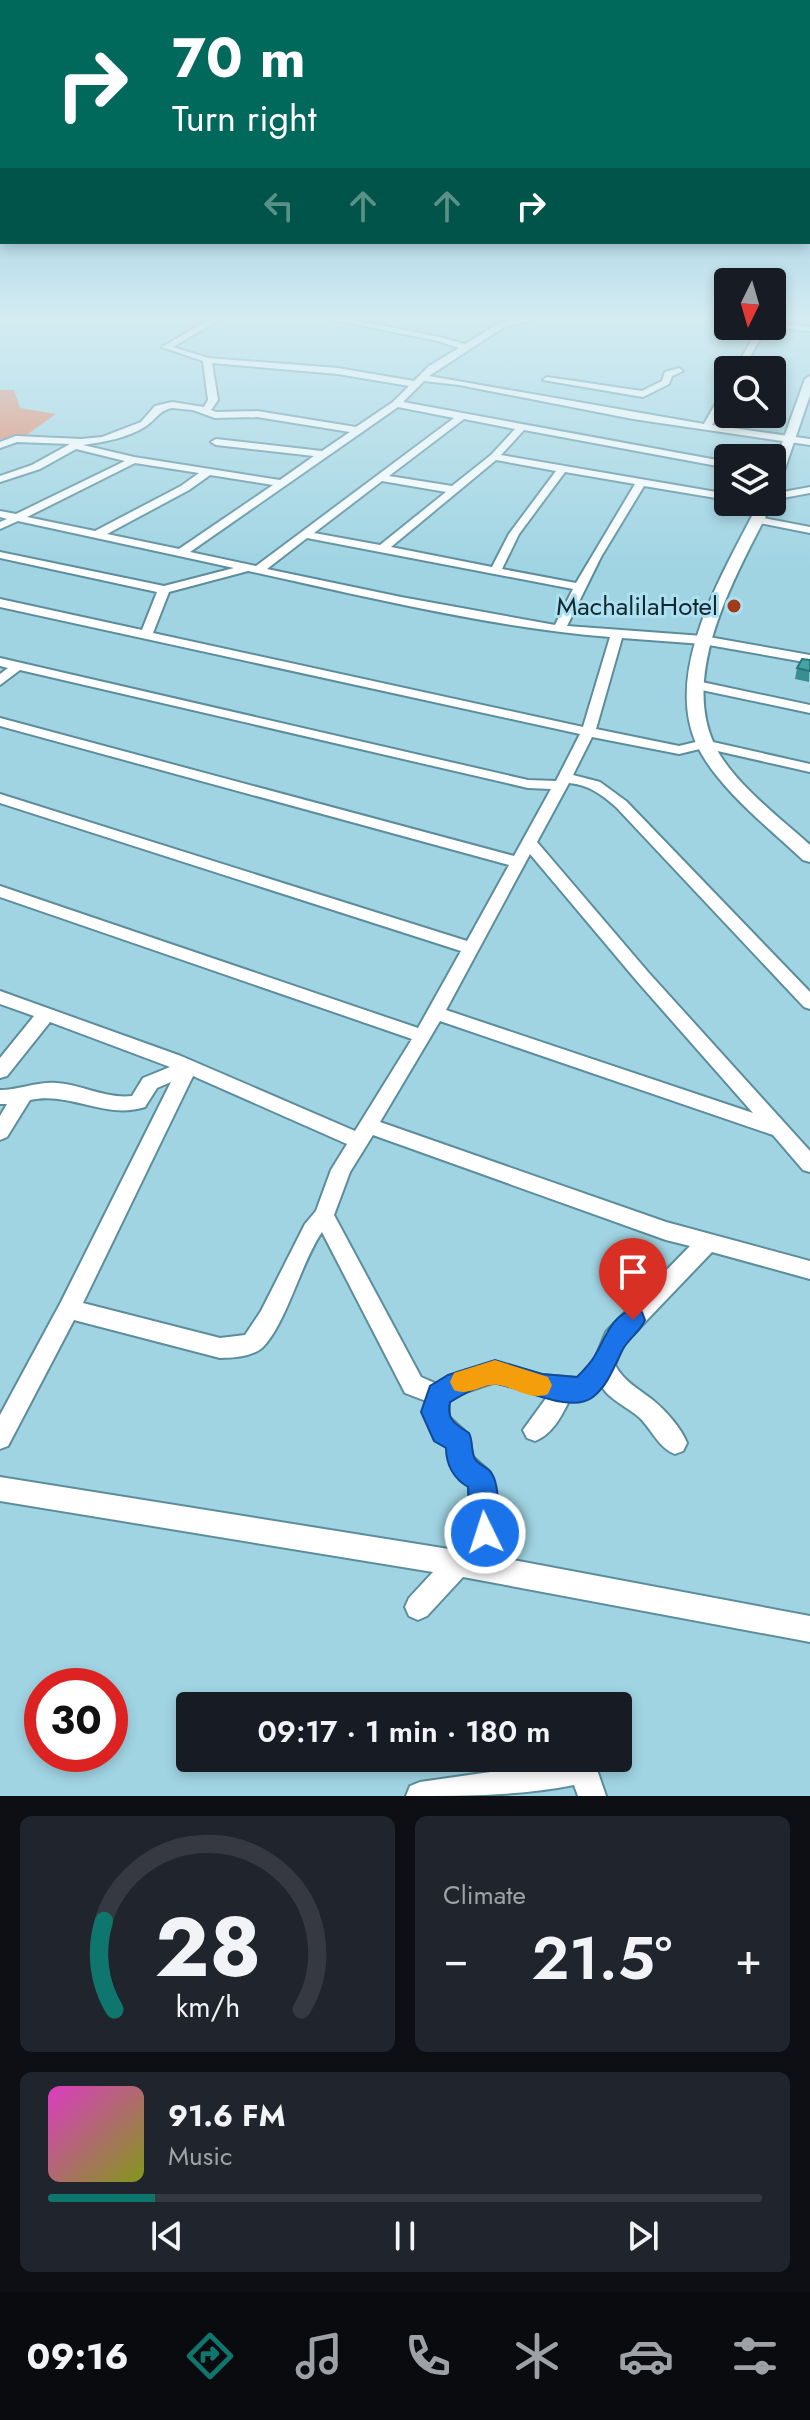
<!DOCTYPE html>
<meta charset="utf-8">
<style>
body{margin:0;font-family:Jost,sans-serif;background:#20242c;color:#f1f3f6;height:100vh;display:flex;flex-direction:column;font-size:30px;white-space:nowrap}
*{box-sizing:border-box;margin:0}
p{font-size:26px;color:#9ea1a6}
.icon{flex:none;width:44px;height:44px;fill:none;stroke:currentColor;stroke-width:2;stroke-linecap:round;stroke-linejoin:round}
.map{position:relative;height:1796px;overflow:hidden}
.panel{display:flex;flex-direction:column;gap:20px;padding:20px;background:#0d0f14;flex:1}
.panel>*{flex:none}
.hud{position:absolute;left:0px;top:0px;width:810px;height:244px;box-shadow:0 4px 12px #0003;background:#00695c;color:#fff;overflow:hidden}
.needle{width:52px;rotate:185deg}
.fabs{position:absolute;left:714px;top:268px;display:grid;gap:16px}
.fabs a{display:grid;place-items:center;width:72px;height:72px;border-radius:8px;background:#171b24;box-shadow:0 4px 12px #0003;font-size:40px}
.speed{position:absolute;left:24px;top:1668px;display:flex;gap:16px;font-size:40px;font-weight:700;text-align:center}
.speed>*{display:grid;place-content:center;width:104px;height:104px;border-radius:50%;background:#171b24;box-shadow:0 4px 12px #0003;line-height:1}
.speed .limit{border:12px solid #d22;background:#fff;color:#111}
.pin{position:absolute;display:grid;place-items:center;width:68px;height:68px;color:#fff;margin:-82px -34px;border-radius:50% 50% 50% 0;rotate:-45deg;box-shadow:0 0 8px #0007}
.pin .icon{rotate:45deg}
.me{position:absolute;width:88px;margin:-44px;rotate:356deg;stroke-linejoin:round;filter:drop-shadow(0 0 6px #0008)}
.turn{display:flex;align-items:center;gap:28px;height:168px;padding:0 40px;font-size:36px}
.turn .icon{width:104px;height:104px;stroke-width:2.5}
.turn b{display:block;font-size:56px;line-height:68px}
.lanes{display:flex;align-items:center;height:76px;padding:0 40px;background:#0003;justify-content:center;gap:40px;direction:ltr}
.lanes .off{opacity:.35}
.big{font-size:60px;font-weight:600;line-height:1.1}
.panel .widget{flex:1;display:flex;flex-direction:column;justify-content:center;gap:12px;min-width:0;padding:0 28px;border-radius:12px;background:#20242c}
.panel .dial{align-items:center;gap:0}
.dial svg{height:208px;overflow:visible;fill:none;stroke:#363941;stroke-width:7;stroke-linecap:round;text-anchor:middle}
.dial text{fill:#f1f3f6;stroke:none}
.song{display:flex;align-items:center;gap:24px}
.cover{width:96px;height:96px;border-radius:12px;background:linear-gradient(135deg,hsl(310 70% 55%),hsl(70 70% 35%))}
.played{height:8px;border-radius:4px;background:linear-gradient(90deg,#0f766e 15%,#363941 15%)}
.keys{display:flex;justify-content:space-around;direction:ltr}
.heat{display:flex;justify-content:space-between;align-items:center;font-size:44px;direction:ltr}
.panel .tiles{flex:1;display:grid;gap:20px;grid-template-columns:1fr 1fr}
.widget:last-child{grid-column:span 2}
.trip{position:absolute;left:176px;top:1692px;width:456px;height:80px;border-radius:8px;background:#171b24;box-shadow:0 4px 12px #0003;font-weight:600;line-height:80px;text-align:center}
.tab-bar{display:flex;height:128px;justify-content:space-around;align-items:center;background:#090b0e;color:#9ea1a6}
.tab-bar .icon{width:56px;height:56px}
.tab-bar .active{color:#0f766e}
.tab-bar b{font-size:36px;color:#f1f3f6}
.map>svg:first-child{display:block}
.green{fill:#e87f5e}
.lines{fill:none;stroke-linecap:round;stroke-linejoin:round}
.minor-casing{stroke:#5c8d9c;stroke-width:4}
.major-casing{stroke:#5c8d9c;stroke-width:4}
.minor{fill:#fff;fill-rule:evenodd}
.major{fill:#fff;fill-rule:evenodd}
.wall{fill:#388e90}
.building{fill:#41a5a8;stroke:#2e7476;stroke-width:2}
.route{fill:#1a73e8;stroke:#114b97;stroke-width:2}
.slow{fill:#f59e0b}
.poi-dot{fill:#a23b17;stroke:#ade1f1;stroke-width:3}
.labels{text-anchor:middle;stroke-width:6;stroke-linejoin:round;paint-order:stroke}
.far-poi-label{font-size:26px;fill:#13282e;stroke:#ade1f1;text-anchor:end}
</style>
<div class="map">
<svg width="810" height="1796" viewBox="0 0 810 1796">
<rect width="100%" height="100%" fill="#a0d4e3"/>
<path class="green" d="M0 390H14L20 408 56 414 25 436 0 439Z"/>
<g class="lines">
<g class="minor-casing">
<path id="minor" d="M216 316H226L173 347 208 358 338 368 414 381 429 366 459 348 438 341 315 316H332L440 337 465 344C496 325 506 316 544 316L504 327 429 376 704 424 724 389 728 386V397L712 425 810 439V445L633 419 459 385 424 381 403 402 728 462V468L524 430 501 455 728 494V500L644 486 601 557 567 626 703 636 810 655V663L703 644 622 638 596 729 679 746 704 740 810 764V772L704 748 679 754 592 737 573 775 600 782 626 801 810 992V1009L804 1007 616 807C601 794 589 785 569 783L537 842 648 972 810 1151V1172L803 1170 773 1135 440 1021 380 1122 666 1222 810 1261V1279L712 1252 623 1345 615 1365C624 1382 639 1389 654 1401 666 1411 681 1428 687 1443L683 1451 675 1454C659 1448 652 1430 640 1418 628 1407 609 1400 601 1385 591 1397 586 1400 570 1399 562 1415 553 1434 535 1441L527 1438 523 1430 547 1397 495 1382 463 1393 449 1401V1417L468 1434 473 1457 490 1472 493 1480 497 1531 513 1560 810 1616V1642L463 1577 427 1616 418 1620 409 1616 405 1607 409 1598 433 1572 0 1501V1477L455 1550 460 1548 483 1555 473 1533 469 1486 455 1473 448 1448 431 1430 426 1417V1401L405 1393 322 1232C301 1262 286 1325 262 1348 251 1357 233 1358 220 1358L74 1320 8 1446 0 1449V1415L61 1302 171 1082 157 1088 145 1107C105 1120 70 1091 30 1100L7 1137 0 1140V1116L7 1104H0V1090C19 1090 38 1081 57 1083 83 1085 106 1099 132 1096L143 1078 170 1067 50 1022 7 1076 0 1078V1058L34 1016 0 1004V991L181 1056 355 1131 412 1039 0 897V886L418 1028 461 951 0 803V794L467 941 509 865 0 726V718L514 856 551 789 528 788 20 670 0 685V674L8 668 0 666V658L528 780 556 781 580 734 0 607V599L142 630 157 592 0 558V552L164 586 234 568 18 521 0 529V522L7 519 0 517V511L16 514 125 461 76 449 40 469 0 482V476L32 465 70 444 17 442 0 448V442L16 436 81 439 102 437 141 422 155 406 172 402 204 407 208 400 203 361 162 347ZM212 363 338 374 409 386 393 402 356 427 257 411 216 412 211 410 218 400ZM398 407 454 418 256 566 190 552ZM172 408 193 410 215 418 257 417 350 432 322 451 216 439 211 442 216 445 314 456 280 480 134 457 83 445C104 442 128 438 146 426 157 419 158 411 172 408ZM464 419 515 429 491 455 452 486 389 476ZM496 460 556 471 509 534 492 567 391 547ZM135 463 199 473 181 486 95 531 27 517ZM565 472 635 484 576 583 502 569 519 534ZM210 475 273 485 179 549 107 534 189 490ZM382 481 446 492 380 545 314 533ZM307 538 573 589 555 625 401 597 267 569ZM248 571C368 597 488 627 610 637L583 727 153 633 169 592ZM530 854 636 980 753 1113 446 1010ZM193 1076 347 1144 331 1170 316 1211 305 1224 261 1311 245 1335 220 1338 83 1303ZM373 1135 666 1240 690 1246 606 1332 595 1359 578 1378 542 1375 495 1362 457 1373 437 1384 421 1377 334 1215 350 1172Z
M696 316 728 318V322L700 318Z
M772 323 810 327V331L769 327Z
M759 326H767L743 370H735Z
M679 368 683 371 672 376 669 384 643 397 543 380 547 377 642 391 662 381 665 372Z
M810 487V493L772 500V494Z
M758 517 810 527V533L754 522V518Z
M697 681 810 705V713L692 688V682Z
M569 1758H593L606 1796H578L574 1785C520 1796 462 1796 406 1796L410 1786 420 1782 553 1763Z"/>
</g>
<g class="major-casing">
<path id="major" d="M810 376V395L778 489 772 493V471L805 379Z
M772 501 773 502C740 569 679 668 714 744 731 781 780 818 810 845V862L803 860C769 828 715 786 696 743 663 667 726 569 759 502Z"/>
</g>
<use href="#minor" class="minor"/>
<use href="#major" class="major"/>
</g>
<path class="wall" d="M810 660 809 682 795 679 797 668Z"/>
<path class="building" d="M802 659 810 660V671L797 668Z"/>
<linearGradient id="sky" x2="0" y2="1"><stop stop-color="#62a7d0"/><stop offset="0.56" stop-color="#d4ecf2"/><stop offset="1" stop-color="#d4ecf2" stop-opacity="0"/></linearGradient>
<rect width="810" height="568" fill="url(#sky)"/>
<path class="route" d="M633 1309 642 1312 645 1320C640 1332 629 1338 623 1349 614 1366 609 1384 593 1397 570 1415 521 1386 496 1384 482 1383 462 1395 450 1402 446 1419 455 1424 469 1433 473 1441 471 1449 474 1457 478 1466 488 1466 492 1474 500 1486 500 1530 495 1543L485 1547 475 1543 470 1533 468 1487C454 1479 446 1465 446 1448L434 1441 421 1412 430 1386 448 1375 495 1360 542 1374 577 1377C583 1371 590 1364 594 1357 606 1338 610 1317 633 1309Z"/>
<path class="slow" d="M495 1360 548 1377 552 1385 548 1394C530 1401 515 1387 498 1385 482 1383 470 1397 454 1390L450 1382 454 1373Z"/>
<circle class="poi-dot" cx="734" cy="606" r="8"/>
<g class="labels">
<g class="far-poi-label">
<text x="718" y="615">MachalilaHotel</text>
</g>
</g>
</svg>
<div class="fabs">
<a><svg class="needle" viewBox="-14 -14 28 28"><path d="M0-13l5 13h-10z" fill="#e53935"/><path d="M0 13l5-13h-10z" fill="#9ea1a6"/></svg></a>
<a><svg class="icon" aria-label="search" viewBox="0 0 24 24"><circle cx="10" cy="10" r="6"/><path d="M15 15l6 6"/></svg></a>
<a><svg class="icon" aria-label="layers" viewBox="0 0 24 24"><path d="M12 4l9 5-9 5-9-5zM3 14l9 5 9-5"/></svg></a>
</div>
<div class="speed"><div class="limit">30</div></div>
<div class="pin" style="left:633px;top:1320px;background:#d93025"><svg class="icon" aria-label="arrive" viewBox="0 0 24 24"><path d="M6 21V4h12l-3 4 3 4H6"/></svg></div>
<svg class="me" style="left:485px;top:1533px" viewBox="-20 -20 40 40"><circle r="17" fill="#1a73e8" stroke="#fff" stroke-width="3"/><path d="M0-11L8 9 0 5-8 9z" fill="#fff"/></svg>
<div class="trip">09:17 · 1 min · 180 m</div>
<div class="hud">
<div class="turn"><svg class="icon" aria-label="right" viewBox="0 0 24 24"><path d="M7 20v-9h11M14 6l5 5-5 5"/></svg><div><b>70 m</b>Turn right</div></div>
<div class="lanes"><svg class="icon off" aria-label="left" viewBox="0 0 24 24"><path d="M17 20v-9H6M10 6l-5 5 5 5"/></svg><svg class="icon off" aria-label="ahead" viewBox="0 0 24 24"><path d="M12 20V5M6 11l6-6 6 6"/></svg><svg class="icon off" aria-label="ahead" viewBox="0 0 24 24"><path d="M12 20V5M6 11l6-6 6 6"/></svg><svg class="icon" aria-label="right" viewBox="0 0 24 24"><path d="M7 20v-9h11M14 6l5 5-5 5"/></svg></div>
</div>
</div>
<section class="panel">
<div class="tiles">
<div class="widget dial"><svg viewBox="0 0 100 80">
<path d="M14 69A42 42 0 1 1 86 69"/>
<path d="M14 69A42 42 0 0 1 10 35" stroke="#0f766e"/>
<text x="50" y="56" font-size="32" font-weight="700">28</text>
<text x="50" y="72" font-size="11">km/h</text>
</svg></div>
<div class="widget"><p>Climate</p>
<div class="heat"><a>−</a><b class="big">21.5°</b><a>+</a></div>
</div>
<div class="widget">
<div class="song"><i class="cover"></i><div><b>91.6 FM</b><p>Music</p></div></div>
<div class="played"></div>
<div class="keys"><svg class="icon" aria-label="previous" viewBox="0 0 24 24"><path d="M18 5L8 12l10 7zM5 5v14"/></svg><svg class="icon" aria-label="pause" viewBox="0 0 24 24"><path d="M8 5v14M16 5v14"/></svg><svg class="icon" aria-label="next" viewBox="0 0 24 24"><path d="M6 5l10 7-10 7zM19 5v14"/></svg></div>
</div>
</div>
</section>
<nav class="tab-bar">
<b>09:16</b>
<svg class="icon active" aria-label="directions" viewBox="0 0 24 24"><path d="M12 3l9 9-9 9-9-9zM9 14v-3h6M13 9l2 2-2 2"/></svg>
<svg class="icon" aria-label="music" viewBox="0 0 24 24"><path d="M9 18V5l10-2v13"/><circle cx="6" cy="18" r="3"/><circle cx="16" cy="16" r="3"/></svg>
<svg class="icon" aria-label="phone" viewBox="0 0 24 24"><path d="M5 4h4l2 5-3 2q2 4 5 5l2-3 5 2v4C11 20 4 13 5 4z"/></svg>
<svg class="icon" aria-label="climate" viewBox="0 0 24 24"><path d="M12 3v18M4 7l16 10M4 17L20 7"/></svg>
<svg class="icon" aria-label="car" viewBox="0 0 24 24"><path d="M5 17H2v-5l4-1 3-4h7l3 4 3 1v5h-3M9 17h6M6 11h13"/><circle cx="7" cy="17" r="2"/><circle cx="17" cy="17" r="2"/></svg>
<svg class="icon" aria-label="filters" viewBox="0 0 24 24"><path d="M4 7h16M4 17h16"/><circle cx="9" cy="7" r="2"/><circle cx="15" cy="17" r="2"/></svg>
</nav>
